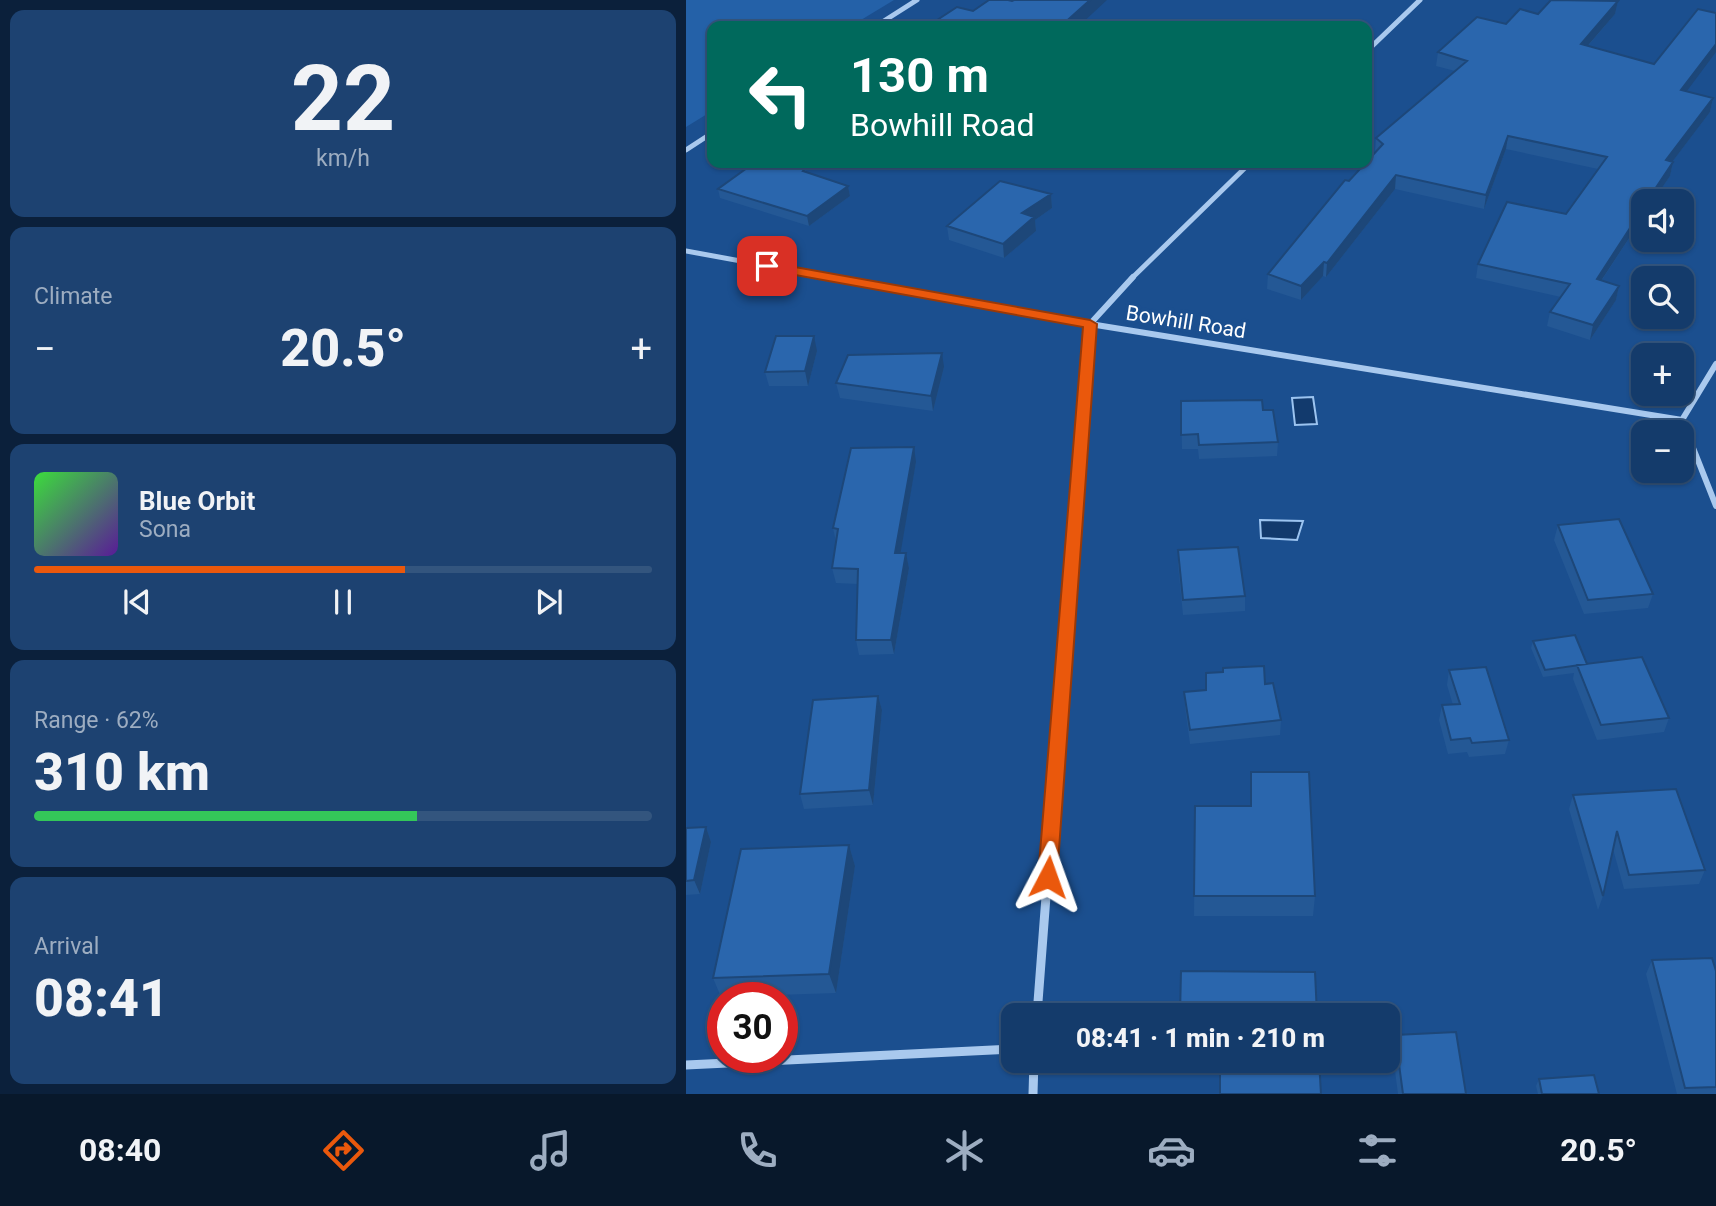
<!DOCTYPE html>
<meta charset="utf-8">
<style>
body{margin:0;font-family:Roboto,sans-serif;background:#1d4271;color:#f1f3f6;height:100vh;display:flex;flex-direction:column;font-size:26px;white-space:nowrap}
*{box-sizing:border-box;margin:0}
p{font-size:23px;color:#9dadc1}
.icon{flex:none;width:38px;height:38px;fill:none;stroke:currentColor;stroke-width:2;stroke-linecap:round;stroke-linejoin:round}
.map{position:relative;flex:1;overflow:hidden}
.panel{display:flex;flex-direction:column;gap:10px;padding:10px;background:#0b203b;width:686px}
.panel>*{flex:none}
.hud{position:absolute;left:21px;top:21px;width:665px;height:147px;border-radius:14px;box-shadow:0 2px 5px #0004,0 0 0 2px #33557e;background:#00695c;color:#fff;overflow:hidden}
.buttons{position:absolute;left:945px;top:189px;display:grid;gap:14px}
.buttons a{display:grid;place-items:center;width:63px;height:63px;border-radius:14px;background:#143b6b;box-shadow:0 2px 5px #0004,0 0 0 2px #33557e;font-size:35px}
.speed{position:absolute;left:21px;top:982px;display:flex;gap:14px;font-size:35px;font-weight:700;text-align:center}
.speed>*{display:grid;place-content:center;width:91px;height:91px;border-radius:50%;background:#143b6b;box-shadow:0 2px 5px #0004,0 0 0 2px #33557e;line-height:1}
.speed .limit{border:10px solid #d22;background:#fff;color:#111}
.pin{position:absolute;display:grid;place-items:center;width:60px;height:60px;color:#fff;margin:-30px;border-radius:14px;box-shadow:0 4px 10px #0006}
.me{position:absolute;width:77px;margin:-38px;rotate:4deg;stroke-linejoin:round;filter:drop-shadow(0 0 5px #0008)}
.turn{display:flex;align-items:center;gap:24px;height:147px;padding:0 28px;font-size:32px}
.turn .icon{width:91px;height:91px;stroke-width:2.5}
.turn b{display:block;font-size:49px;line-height:60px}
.big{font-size:52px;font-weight:800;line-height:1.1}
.panel .widget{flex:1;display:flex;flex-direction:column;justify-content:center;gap:10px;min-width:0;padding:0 24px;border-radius:14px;background:#1d4271}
.panel .dial{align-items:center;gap:0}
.dial b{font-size:91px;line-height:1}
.song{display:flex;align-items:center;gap:21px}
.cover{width:84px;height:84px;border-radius:10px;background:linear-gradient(135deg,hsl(120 70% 55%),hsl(270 70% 35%))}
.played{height:7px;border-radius:4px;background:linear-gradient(90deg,#ea580c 60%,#33557e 60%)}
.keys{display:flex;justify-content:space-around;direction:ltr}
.heat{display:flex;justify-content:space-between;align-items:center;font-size:38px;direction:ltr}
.charge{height:10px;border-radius:5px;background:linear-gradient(90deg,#34c759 62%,#33557e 0)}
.trip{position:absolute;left:315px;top:1003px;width:399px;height:70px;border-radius:14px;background:#143b6b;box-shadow:0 2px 5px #0004,0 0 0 2px #33557e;font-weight:800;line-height:70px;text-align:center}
.menu{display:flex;height:112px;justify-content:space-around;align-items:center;background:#08182b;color:#9dadc1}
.menu .icon{width:49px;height:49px}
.menu .on{color:#ea580c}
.menu b{font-size:32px;color:#f1f3f6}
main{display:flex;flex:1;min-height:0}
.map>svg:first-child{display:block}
.green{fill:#2461a8}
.water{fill:#123a6d;stroke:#9cc4f0;stroke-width:2}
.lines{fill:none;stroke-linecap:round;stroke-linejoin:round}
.minor-far2{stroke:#a9c9ee;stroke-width:5}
.minor-far1{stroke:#a9c9ee;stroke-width:6}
.minor{stroke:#a9c9ee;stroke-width:9}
.wall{fill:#245895}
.shaded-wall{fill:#1d4779}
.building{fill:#2a66ad;stroke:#1d4779;stroke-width:2}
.route{fill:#ea580c;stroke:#983908;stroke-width:2}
.labels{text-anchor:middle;stroke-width:7;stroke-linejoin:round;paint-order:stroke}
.street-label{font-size:21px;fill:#fff;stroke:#1b4f8f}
</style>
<main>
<section class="panel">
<div class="widget dial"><b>22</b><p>km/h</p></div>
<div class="widget"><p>Climate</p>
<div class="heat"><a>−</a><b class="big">20.5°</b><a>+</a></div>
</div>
<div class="widget">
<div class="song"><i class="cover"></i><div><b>Blue Orbit</b><p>Sona</p></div></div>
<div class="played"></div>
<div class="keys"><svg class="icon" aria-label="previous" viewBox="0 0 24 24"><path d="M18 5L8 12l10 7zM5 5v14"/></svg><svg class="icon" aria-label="pause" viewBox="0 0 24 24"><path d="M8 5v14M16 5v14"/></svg><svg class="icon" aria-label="next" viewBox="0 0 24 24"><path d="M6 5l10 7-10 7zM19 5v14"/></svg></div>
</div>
<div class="widget"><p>Range · 62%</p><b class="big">310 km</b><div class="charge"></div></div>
<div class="widget"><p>Arrival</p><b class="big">08:41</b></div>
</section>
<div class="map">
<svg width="1030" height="1094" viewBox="0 0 1030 1094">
<rect width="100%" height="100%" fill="#1b4f8f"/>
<path class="green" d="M0 0H208L165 26H26V111L0 127Z"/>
<path class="water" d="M627 397 631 424 609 425 606 398Z
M574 520 617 521 611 540 575 538Z"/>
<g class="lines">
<path class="minor-far2" d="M190 26 231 0
M681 51 734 0
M0 150 26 133
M0 251 154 279
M445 279 564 163"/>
<path class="minor-far1" d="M144 277 404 324 996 420
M1030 364 996 420 1030 506
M380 636 404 324 447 277"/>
<path class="minor" d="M351 1015 380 634
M0 1065 327 1049
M347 1094 348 1060"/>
</g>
<path class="wall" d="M932 1 929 14 902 46 1001 91 1027 98 1024 112 986 162H987L984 176 967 201H957V217L916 280 933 286 930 300 904 340 861 326 864 312 875 297 790 278 792 264 880 214 912 169 820 149 798 209 709 189 640 277 637 276 615 300 581 289 582 274 689 152 690 138 769 71 750 66 752 52 820 24 852 14Z
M119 169 120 172 162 186 164 196 123 226 34 198 32 189Z
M365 194 366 208 349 220 350 231 318 258 263 240 261 226Z
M131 351 122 386H83L79 372Z
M258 367 247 411 154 398 150 383Z
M495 401 577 410 592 442 591 456 513 459 512 449H496Z
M230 462 214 553H220L223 568 208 654 173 655 170 640 172 584 150 583 146 568 150 542 147 528Z
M872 525 967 594 962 608 898 614 868 540Z
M492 550 559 596V611L497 615 492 565Z
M847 641 901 664 983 718 978 732 911 740 887 679 888 673 857 677 845 648Z
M763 670 823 740 819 754 783 757 781 752 762 754 753 720 756 705H767L761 685Z
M579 684 595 720 594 735 504 744 499 707 498 692Z
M192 696 196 710 187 805 118 809 114 794Z
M565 772 629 896 627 916H508L509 806H564Z
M887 795 1019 870 1013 884 938 889 927 849 917 896 912 910 883 809Z
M20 827 25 842 14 894 0 895V828Z
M163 845 169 866 150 993 35 997 27 978Z
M966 960 1030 971V1094H991L960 974Z
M709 1035 780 1094H712L706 1048Z
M853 1079 913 1094H852L850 1086Z"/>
<path class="shaded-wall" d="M404 0H421L393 26H375Z
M932 1 929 14 892 57 895 44Z
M1030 44V52L992 103 995 90Z
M1027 98 1024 112 977 174 980 160Z
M822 136 820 149 798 209 800 195Z
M987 162 984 176 967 201H961Z
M710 175 709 189 640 277 641 263Z
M162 186 164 196 123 226 121 216Z
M365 194 366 208 349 220 350 231 318 258 317 244 336 213Z
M957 208V217L907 293 911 279Z
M638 262 637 276 615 300V286Z
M933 286 930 300 904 340 907 325Z
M128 336 131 351 122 386 119 371Z
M256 353 258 367 247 411 245 396Z
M228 447 230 462 212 568 209 553Z
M220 553 223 568 208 654 205 640Z
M192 696 196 710 187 805 183 790Z
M20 827 25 842 14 894 8 880Z
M163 845 169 866 150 993 143 974Z"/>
<path class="building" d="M303 0H322L326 1 328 0H404L375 26H242L271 7 287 11Z
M865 0 932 1 895 44 968 64 1012 9 1030 13V44L995 90 1027 98 980 160 987 162 961 201H957V208L911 279 933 286 907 325 864 312 884 284 792 264 821 202 880 214 921 157 822 136 800 195 710 175 641 263 638 262 615 286 582 274 659 180 663 181 697 144 690 138 781 61 752 52 791 17 820 24 834 9 852 14Z
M68 163H97L119 169 117 171 162 186 121 216 32 189Z
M314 181 365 194 336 213 348 217 317 244 261 226Z
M90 336H128L119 371 79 372Z
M256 353 245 396 150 383 162 355Z
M576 400 577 410H587L592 442 513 445 512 434 495 435V401Z
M228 447 209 553H220L205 640H170L172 569 146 568 152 529 147 528 165 448Z
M933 519 967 594 902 600 872 525Z
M552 547 559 596 497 600 492 550Z
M889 635 901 664 859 670 847 641Z
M956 657 983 718 915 725 891 665Z
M578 666 579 684 587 683 595 720 504 730 498 692 520 690V673L537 672V668Z
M800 667 823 740 786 743 784 738 765 740 756 705 774 704 763 670Z
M192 696 183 790 114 794 127 700Z
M565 772H623L629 896H508L509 806H565Z
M990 789 1019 870 943 875 931 831 917 896 887 795Z
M20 827 8 880 0 881V828Z
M163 845 143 974 27 978 55 849Z
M1026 958 1030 971V1087L999 1088 966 960Z
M495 971 629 972 631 1015H494Z
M770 1032 780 1094H717L709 1035Z
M534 1060H633L635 1094H534Z
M908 1075 913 1094H856L853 1079Z"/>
<path class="route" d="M81 262 404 320 411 324 371 877 368 883 362 885 355 883 352 877 397 327 76 269 74 266Z"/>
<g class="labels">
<g class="street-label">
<text transform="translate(500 322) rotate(9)" y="7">Bowhill Road</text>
</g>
</g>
</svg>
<div class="buttons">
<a><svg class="icon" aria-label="sound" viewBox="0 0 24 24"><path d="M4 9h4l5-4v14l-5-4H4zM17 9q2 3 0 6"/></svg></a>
<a><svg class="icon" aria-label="search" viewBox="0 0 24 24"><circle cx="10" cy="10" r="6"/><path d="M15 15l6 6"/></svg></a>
<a>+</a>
<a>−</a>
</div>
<div class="speed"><div class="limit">30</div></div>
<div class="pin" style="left:81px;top:266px;background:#d93025"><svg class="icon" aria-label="arrive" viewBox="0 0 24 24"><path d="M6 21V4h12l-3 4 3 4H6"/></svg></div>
<svg class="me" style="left:362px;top:877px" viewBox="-20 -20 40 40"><path d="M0-17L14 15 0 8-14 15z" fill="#ea580c" stroke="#fff" stroke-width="4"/></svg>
<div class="trip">08:41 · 1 min · 210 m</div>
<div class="hud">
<div class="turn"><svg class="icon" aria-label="left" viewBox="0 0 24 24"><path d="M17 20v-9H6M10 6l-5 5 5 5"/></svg><div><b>130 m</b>Bowhill Road</div></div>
</div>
</div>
</main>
<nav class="menu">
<b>08:40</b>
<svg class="icon on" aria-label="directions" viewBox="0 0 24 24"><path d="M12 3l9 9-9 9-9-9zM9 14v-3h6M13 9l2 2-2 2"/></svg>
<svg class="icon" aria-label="music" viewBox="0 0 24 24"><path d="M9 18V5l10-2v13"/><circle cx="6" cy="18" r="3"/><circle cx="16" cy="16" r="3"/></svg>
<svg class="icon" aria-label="phone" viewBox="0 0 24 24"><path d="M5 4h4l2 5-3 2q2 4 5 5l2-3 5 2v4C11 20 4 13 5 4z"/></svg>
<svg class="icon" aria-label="climate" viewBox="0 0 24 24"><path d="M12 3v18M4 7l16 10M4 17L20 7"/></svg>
<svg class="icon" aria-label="car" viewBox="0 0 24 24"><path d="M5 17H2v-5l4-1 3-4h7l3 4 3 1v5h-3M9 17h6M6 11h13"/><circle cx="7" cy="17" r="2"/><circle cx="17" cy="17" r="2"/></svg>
<svg class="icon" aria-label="filters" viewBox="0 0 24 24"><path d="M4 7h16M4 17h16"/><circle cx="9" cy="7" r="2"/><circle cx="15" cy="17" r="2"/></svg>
<b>20.5°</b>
</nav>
